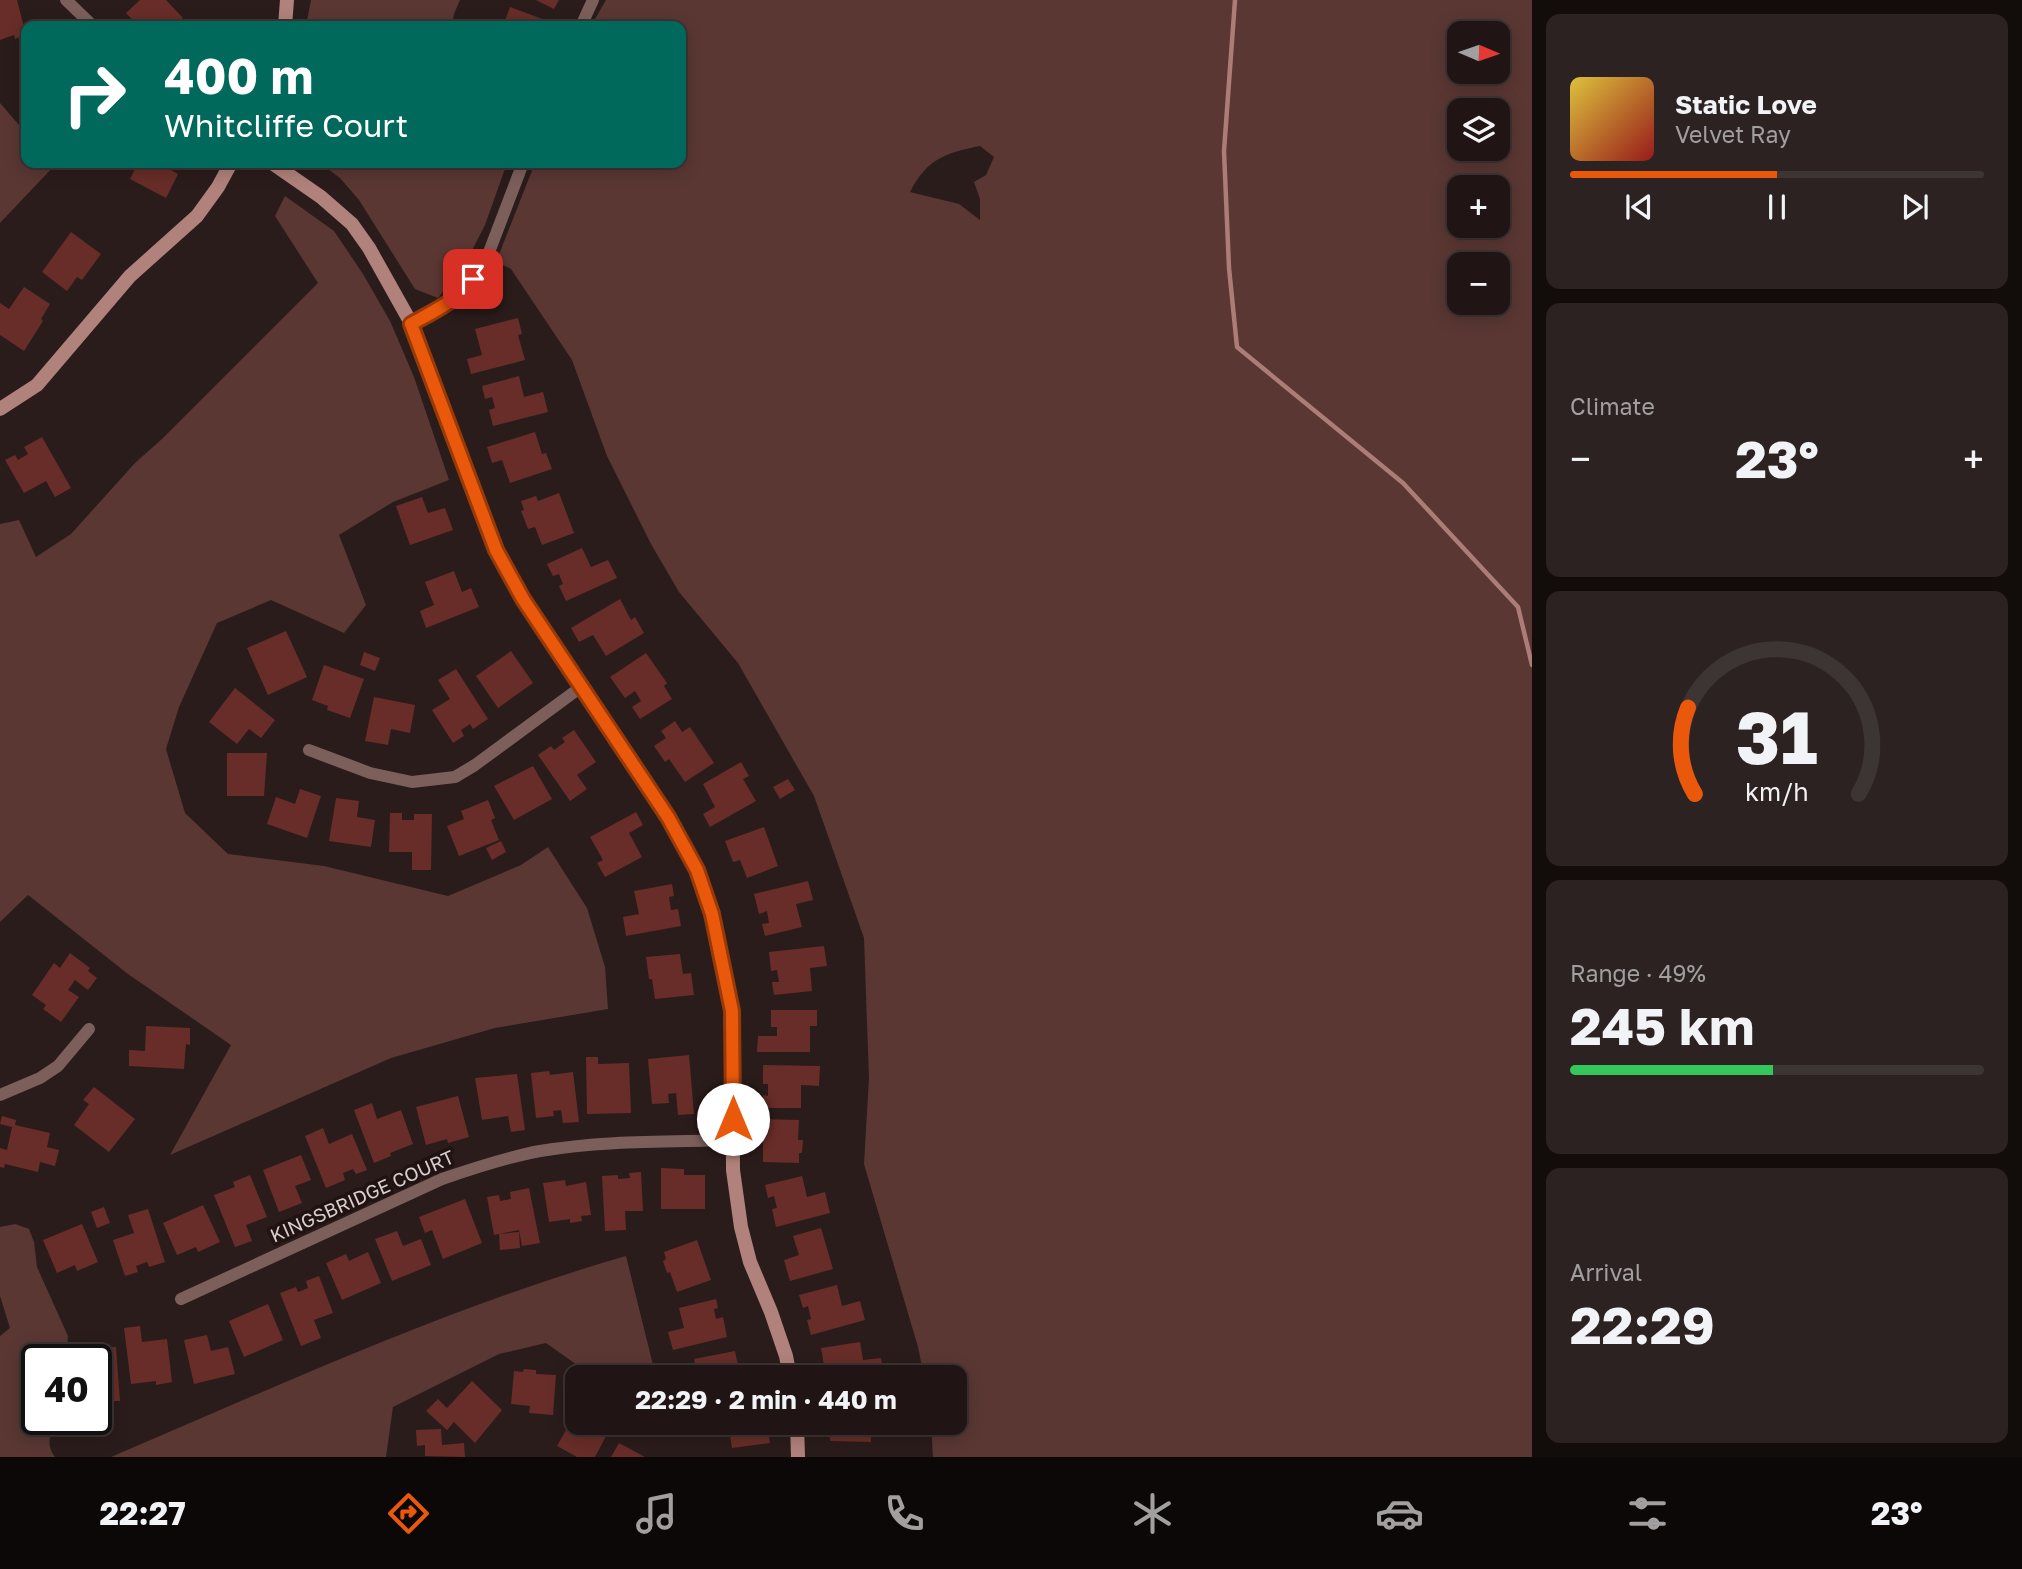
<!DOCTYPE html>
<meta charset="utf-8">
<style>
body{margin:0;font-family:"Golos Text",sans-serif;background:#2d2222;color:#f1f3f6;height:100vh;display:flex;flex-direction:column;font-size:26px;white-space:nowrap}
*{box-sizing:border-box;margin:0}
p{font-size:23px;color:#a29fa0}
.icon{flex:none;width:38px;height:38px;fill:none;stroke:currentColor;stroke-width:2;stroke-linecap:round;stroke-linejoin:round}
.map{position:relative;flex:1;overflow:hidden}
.drawer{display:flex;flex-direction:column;gap:14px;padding:14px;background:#120c0b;width:490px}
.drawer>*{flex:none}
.top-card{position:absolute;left:21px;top:21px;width:665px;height:147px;border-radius:14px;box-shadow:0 4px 18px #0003,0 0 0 2px #3d3434;background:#00695c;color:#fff;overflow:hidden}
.needle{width:46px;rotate:92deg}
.buttons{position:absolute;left:1447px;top:21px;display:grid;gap:14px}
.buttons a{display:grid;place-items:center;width:63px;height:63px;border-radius:14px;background:#201514;box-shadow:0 4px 18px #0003,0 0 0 2px #3d3434;font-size:35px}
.speed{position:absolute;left:21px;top:1344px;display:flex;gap:14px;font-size:35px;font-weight:700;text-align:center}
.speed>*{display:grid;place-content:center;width:91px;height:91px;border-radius:50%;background:#201514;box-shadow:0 4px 18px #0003,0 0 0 2px #3d3434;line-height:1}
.speed .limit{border:4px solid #111;border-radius:10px;background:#fff;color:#111}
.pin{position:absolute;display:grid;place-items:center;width:60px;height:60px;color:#fff;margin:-30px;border-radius:14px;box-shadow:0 4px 10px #0006}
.me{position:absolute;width:77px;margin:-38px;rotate:0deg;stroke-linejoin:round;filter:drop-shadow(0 0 5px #0008)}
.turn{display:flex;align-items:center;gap:24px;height:147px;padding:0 28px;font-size:32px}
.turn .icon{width:91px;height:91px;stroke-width:2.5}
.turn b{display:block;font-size:49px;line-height:60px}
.big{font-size:52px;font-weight:700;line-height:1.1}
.drawer .tile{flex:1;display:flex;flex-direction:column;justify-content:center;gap:10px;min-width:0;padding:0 24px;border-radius:14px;background:#2d2222}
.drawer .dial{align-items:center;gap:0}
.dial svg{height:182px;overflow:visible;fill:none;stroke:#3d3434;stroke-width:7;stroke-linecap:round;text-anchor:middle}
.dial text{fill:#f1f3f6;stroke:none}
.song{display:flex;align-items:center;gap:21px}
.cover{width:84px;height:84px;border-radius:10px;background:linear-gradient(135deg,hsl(50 70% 55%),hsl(0 70% 35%))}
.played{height:7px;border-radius:4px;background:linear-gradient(90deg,#ea580c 50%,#3d3434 50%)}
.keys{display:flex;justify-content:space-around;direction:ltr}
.heat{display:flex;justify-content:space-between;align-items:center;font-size:38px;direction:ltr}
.charge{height:10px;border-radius:5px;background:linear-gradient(90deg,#34c759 49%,#3d3434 0)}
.trip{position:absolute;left:565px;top:1365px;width:402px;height:70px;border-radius:14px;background:#201514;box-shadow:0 4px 18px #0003,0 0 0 2px #3d3434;font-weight:700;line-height:70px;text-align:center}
.tab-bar{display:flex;height:112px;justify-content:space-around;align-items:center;background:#0d0808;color:#a29fa0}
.tab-bar .icon{width:49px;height:49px}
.tab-bar .current{color:#ea580c}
.tab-bar b{font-size:32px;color:#f1f3f6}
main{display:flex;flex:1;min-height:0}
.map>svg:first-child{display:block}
.green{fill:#5a3733;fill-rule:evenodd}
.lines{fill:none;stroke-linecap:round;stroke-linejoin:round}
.stream{stroke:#ac7c77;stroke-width:4.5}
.building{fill:#682d28}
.street{stroke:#7c5f5b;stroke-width:12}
.secondary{stroke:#b1827c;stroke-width:14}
.route-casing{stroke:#983908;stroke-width:18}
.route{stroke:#ea580c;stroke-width:12}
.labels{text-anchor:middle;stroke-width:7;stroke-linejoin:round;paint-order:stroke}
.street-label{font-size:19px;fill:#d9cfce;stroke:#201311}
</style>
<main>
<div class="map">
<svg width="1532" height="1457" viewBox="0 0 1532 1457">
<rect width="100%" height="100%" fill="#2a1c1a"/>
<path class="green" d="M311 0H460L454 14 452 26H306Z
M606 0H1532V1457H933L931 1423H956V1377H924L918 1347 864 1164 869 1078 864 938 814 796 738 663 679 592 651 544 607 456 572 360 511 269 496 262 535 163H681V26H591ZM1460 33H1498V72H1460ZM1460 110H1498V149H1460ZM980 146 994 157 986 175 974 182 980 199V220L959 204 910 192C927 159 945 153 980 146ZM1460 187H1498V226H1460ZM1460 264H1498V303H1460Z
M0 103 26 133V163H53L55 165 0 223Z
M320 163H507L485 225 464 266 438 298 415 289 359 200 340 178Z
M285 196 334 231 363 274 390 321 414 377 449 480 393 502 339 535 366 605 344 633 271 600 217 623 179 707 166 749 185 813 228 854 324 866 448 896 521 865 548 847 587 908 605 967 608 1009 495 1028 391 1058 170 1155 231 1045 128 974 28 895 0 922V524L19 520 36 557 71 534 135 463 163 438 318 283 275 216Z
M15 1224 29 1229 34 1242 37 1267 68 1336 66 1360H37V1419H55C51 1434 45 1444 55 1457H0V1336L10 1328 0 1296V1227Z
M626 1256 653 1365 645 1377H594L546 1343 499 1354 393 1407 386 1457H111C280 1385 448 1307 626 1256Z"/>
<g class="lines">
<path class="stream" d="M1235 0 1224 151 1229 268 1237 347 1403 483 1518 607 1532 665"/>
</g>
<path class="building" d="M0 0H17L26 35 15 39 14 35 0 40Z
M140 0H166L183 18 174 26H138L126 13Z
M536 0H559L554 9Z
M510 7 556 24 555 26H503Z
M138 163H165L164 166 178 174 166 198 130 179Z
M71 232 101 254 82 280 77 277 67 291 42 272Z
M24 287 50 304 41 319 43 321 24 351 0 335V303L9 309Z
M518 318 522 334 518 335 525 360 471 374 467 359 482 355 475 329Z
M519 376 524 397 543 392 548 412 493 426 489 410 495 408 492 397 485 399 482 386Z
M535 432 542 454 546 453 552 469 510 483 502 460 492 463 487 447Z
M42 437 71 488 55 497 46 481 24 493 5 460 15 455 18 460 28 454 24 447Z
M559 493 574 533 542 545 535 527 528 529 521 511 524 510 521 501 536 496 538 501Z
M422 497 428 513 445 508 453 530 410 545 396 506Z
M582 548 591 567 608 560 617 578 566 601 559 586 563 584 559 574 553 576 547 564Z
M454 571 462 592 471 588 479 607 426 628 420 611 434 605 425 582Z
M620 599 631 620 635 617 644 633 606 656 593 635 579 642 571 628Z
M286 631 307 677 268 695 247 648Z
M511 651 533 683 498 708 476 676Z
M364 652 380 658 375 671 360 665Z
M646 653 667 683 664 686 672 699 640 719 632 707 641 701 635 691 625 698 610 677Z
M324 665 364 679 350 718 327 710 328 706 312 700Z
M456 669 488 719 473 729 470 724 461 730 464 736 453 743 432 710 450 699 438 680Z
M235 688 275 720 261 738 249 729 237 744 209 722Z
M374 697 415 705 410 733 391 729 388 745 365 741Z
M675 721 682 732 690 727 714 763 685 782 669 759 665 762 654 746 666 738 661 731Z
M574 730 596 762 577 775 587 789 570 801 538 755 551 746 554 750 565 742 562 738Z
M227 753H267L264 796H227Z
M741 762 749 776 743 779 756 801 710 827 703 814 715 807 703 784Z
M533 766 552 799 514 820 494 786Z
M788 779 795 790 780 799 773 787Z
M300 789 321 796 307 838 267 824 276 797 295 804Z
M336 798 359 801 357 817 375 820 371 847 329 841Z
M488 800 495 818 491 820 499 840 459 856 447 826 464 819 461 811Z
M636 812 643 825 629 833 642 857 605 877 597 863 603 860 590 837Z
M390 813H402V820H414V814H432L431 870H412V852H389Z
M764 827 778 866 747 878 740 860 733 862 725 841Z
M501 841 506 852 492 860 486 848Z
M808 881 813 900 796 904 802 927 765 936 762 924 769 923 767 911 759 914 754 894Z
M672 884 674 896 669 897 671 910 678 909 681 926 626 936 623 917 639 914 634 891Z
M824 946 827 966 810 968 812 991 774 995 772 982H779L777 970 771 971 769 952Z
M70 953 90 968 88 971 97 978 88 990 75 980 68 990 79 997 61 1022 43 1009 46 1005 32 995 54 963 60 968Z
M680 954 683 974 691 973 694 995 655 999 652 979H649L646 957Z
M771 1010H817V1026H810V1052H757L758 1036H777V1027H771Z
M146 1026 190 1028V1045L186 1044 184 1069 129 1066V1050L145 1051Z
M689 1055 694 1114 678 1115 676 1093 668 1094 669 1103 652 1104 648 1059Z
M586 1057H598V1064L629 1063 631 1113 587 1114Z
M763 1065 820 1066 819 1086 801 1085V1108H763V1095L768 1096V1084H763Z
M549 1071 550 1075 573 1072 579 1122 563 1123 561 1110 553 1111 554 1116 536 1118 531 1073Z
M517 1074 525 1130 511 1132 508 1116 482 1120 475 1078Z
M94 1087 135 1119 109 1152 74 1125 89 1104 83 1100Z
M458 1096 469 1137 448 1143 447 1139 426 1145 416 1107Z
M372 1103 377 1119 401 1110 413 1144 390 1153 391 1156 374 1163 354 1110Z
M2 1116 16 1120 15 1125 50 1133 47 1147 59 1150 55 1166 40 1162 38 1172 5 1164 4 1168 0 1167V1148L7 1150 12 1127 0 1124Z
M760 1119 799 1120 798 1140H803L802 1153H799V1163L763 1162V1143H760Z
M323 1128 329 1144 352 1134 367 1170 356 1174 353 1169 343 1173 345 1180 326 1188 305 1136Z
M301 1155 311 1180 295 1186 302 1203 279 1212 263 1170Z
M661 1168 684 1169V1175H705V1209H661Z
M641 1172 643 1211H625L626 1230 605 1231 602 1176 618 1175V1179L630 1178 629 1173Z
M250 1175 267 1217 246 1225 252 1241 235 1247 214 1195 235 1187 233 1182Z
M802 1176 807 1197 825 1192 830 1213 776 1227 772 1209 777 1208 774 1196 768 1198 765 1185Z
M565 1180 566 1186 586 1182 591 1215 581 1216 582 1221 570 1223V1219L549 1222 543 1183Z
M529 1188 540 1243 522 1246 519 1230 494 1235 487 1197 499 1195 500 1201 511 1199 510 1192Z
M465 1199 482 1243 443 1259 432 1230 425 1233 419 1217Z
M203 1205 220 1242 198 1252 196 1247 177 1255 163 1223Z
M104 1207 110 1223 97 1228 91 1212Z
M148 1209 165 1262 149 1267 147 1262 136 1266 138 1272 125 1276 113 1240 134 1233 128 1215Z
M82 1224 98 1262 77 1271 75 1265 57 1273 43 1240Z
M821 1228 833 1269 790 1281 784 1260 799 1255 793 1236Z
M397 1231 403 1246 421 1239 431 1265 392 1281 375 1239Z
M519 1232 520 1248 500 1250 499 1234Z
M697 1240 711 1280 677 1292 670 1272 667 1273 663 1261 666 1259 664 1252Z
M368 1252 381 1283 342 1300 326 1263 346 1254 349 1261Z
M319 1276 333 1313 314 1320 321 1338 301 1346 280 1293 296 1287 298 1292 308 1288 306 1281Z
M837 1285 842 1306 860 1301 865 1320 811 1335 807 1320 811 1319 808 1306 803 1308 799 1295Z
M716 1299 718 1308 714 1309 716 1319 723 1317 727 1337 673 1350 668 1332 684 1328 679 1308Z
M268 1304 283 1340 244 1357 229 1321Z
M140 1326 142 1342 167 1339 172 1382 156 1385V1381L131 1384 124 1328Z
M207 1335 211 1351 228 1347 235 1374 194 1384 184 1340Z
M860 1342 863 1360 881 1358 884 1377H826L821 1348Z
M116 1347 120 1401H107V1407H96V1360H90L89 1348Z
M735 1351 740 1375 758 1372 759 1377H692L691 1370 696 1369 694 1359Z
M524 1369 536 1370V1374L556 1375 553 1415 529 1413 530 1406 511 1404 514 1371 523 1372Z
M472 1381 502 1410 475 1443 454 1422 447 1430 426 1411 438 1399 447 1408Z
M576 1412 578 1413V1423H613L595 1457H577L557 1446Z
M710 1423H763L764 1432 768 1431 770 1443 732 1448 729 1429 711 1431Z
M830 1423H871V1442L830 1441Z
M441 1429 442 1445 464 1443 465 1457 425 1456V1445L417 1446 416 1430Z
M619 1443 645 1457H611Z"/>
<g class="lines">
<path class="street" d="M66 0 93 26
M581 26 593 0
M411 323 443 307 463 293 473 279 486 260 523 163
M309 750 370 773 412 782 455 777 475 765 581 687
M0 1095 40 1078 58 1066 89 1029
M181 1299 442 1179C474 1168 507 1157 540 1151 604 1140 669 1142 733 1140"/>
<path class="secondary" d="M285 26 287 0
M272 163 321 197 352 224 369 248 411 323 496 550 523 599 668 817 697 870 712 914 732 1011 733 1170 741 1227 750 1262 771 1312 786 1356 790 1377
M0 409 37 385 130 276 197 216 218 187 231 163
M797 1423 798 1457"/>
</g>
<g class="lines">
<g class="route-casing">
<path id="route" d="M473 279C457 301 434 311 411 324L496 550 523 599 668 817 697 870 712 914 732 1011 733 1119"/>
</g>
<use href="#route" class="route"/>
</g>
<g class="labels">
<g class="street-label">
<text transform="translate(362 1196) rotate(-24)" y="7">KINGSBRIDGE COURT</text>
</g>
</g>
</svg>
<div class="buttons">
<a><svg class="needle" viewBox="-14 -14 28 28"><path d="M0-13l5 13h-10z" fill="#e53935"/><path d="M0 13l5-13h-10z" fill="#a29fa0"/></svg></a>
<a><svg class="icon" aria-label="layers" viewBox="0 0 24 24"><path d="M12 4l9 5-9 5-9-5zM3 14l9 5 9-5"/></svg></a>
<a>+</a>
<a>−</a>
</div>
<div class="speed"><div class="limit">40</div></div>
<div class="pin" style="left:473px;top:279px;background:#d93025"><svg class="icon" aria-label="arrive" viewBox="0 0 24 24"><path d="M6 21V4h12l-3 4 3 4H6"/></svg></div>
<svg class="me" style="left:733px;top:1119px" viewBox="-20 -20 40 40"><circle r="19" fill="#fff"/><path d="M0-13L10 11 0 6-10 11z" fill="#ea580c"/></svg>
<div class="trip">22:29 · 2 min · 440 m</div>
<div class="top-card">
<div class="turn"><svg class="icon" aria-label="right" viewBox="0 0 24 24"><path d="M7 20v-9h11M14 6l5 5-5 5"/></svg><div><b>400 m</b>Whitcliffe Court</div></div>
</div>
</div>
<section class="drawer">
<div class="tile">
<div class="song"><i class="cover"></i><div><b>Static Love</b><p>Velvet Ray</p></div></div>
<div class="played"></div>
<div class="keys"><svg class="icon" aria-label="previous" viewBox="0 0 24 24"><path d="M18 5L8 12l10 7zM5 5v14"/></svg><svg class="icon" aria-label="pause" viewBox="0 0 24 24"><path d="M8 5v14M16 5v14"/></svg><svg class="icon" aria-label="next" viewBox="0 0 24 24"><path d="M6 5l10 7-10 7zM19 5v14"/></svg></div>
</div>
<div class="tile"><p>Climate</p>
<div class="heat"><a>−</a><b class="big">23°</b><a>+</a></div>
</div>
<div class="tile dial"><svg viewBox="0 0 100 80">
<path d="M14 69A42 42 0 1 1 86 69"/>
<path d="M14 69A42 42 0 0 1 11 31" stroke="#ea580c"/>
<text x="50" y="56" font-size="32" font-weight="700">31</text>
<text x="50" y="72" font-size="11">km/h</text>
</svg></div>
<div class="tile"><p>Range · 49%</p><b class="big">245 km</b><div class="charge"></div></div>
<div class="tile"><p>Arrival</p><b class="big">22:29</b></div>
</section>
</main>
<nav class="tab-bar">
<b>22:27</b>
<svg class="icon current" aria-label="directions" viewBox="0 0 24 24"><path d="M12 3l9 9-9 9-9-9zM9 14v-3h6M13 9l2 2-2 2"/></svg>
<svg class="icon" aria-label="music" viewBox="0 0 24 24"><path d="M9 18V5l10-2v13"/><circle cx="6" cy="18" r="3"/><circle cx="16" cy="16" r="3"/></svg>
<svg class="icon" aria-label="phone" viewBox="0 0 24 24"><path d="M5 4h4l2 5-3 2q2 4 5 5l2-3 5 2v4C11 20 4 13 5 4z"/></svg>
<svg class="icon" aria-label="climate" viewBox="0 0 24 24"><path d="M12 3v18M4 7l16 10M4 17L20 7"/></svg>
<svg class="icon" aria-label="car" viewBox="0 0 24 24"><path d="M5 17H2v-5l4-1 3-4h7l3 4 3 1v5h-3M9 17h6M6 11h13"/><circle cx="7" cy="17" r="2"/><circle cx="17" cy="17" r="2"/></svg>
<svg class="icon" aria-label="filters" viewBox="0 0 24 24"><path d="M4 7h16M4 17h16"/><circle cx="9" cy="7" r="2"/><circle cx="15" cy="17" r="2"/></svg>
<b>23°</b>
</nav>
